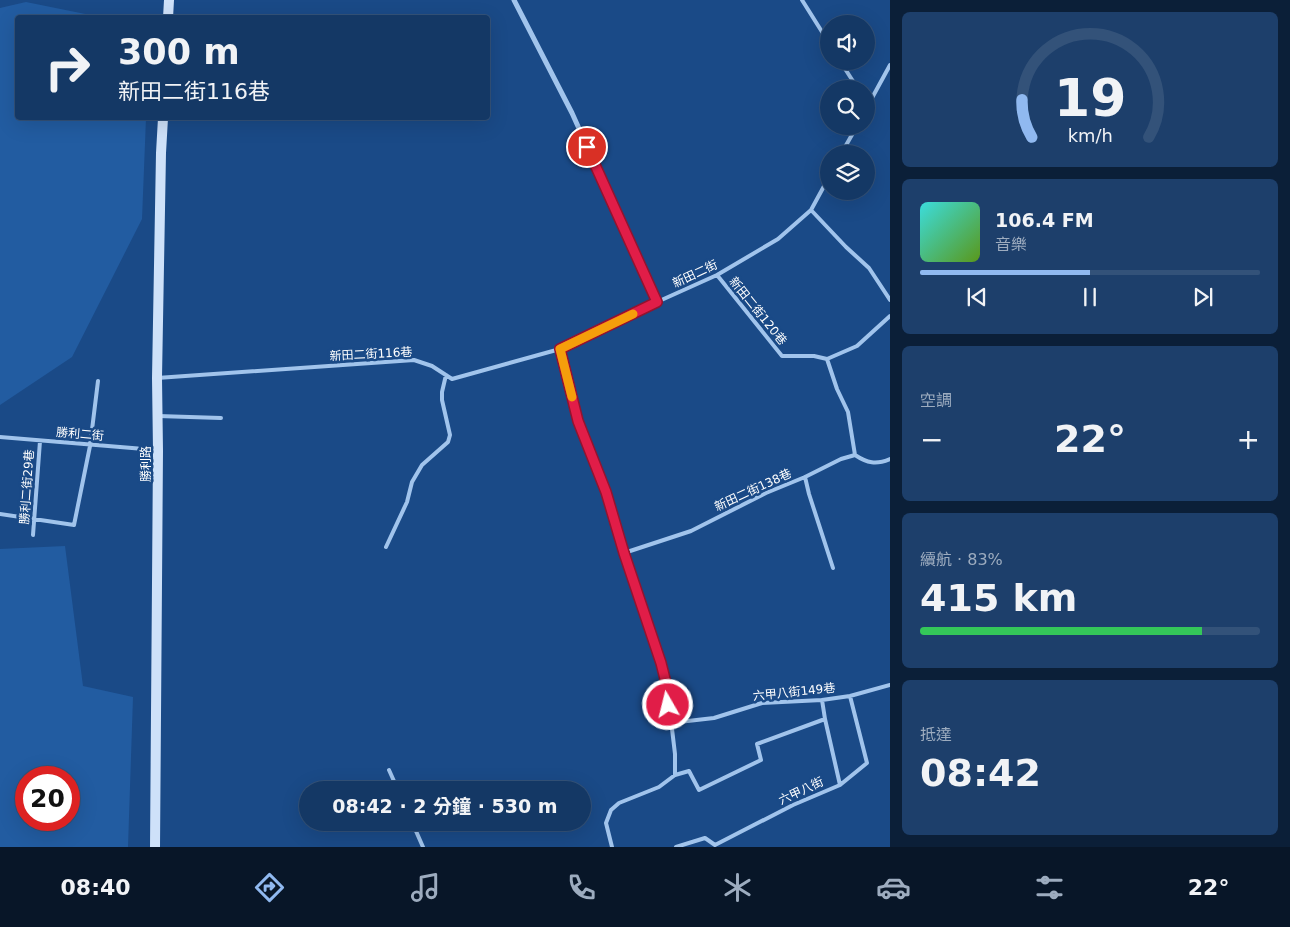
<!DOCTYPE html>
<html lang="zh-TW">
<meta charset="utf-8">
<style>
body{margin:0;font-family:"DejaVu Sans","Noto Sans TC",sans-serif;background:#1d3f6b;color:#f1f3f6;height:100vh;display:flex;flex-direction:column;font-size:19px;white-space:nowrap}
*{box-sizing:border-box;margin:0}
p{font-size:16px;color:#9dacbf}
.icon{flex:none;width:28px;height:28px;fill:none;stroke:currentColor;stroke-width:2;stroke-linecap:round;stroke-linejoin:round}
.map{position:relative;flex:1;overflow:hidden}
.drawer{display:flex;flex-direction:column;gap:12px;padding:12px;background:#0b1f38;width:400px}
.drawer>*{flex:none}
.top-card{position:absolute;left:15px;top:15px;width:475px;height:105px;border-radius:5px;box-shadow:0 5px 20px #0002,0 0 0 1px #335279;background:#143865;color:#f1f3f6;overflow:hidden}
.tools{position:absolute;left:820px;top:15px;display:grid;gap:10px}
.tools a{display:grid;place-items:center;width:55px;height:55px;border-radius:50%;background:#143865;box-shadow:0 5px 20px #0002,0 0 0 1px #335279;font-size:25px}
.speed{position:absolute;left:15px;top:766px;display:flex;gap:10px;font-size:25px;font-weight:700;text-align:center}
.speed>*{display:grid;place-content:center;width:65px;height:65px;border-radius:50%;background:#143865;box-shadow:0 5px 20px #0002,0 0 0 1px #335279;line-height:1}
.speed .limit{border:8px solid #d22;background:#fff;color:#111}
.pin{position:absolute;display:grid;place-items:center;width:42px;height:42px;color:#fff;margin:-21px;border:2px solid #fff;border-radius:50%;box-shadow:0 1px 5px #0007}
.me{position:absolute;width:55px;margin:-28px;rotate:352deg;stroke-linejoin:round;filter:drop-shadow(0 0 4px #0008)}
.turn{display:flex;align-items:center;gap:18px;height:105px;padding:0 20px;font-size:22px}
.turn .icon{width:65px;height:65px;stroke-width:2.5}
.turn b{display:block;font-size:35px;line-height:42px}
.big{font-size:38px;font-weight:700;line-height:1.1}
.drawer .widget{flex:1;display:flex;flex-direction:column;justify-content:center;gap:8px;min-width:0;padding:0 18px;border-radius:8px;background:#1d3f6b}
.drawer .dial{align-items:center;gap:0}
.dial svg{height:130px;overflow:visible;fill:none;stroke:#335279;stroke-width:7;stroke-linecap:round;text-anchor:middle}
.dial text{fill:#f1f3f6;stroke:none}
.song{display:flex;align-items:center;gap:15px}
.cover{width:60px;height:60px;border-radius:8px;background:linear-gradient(135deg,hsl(180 70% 55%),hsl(90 70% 35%))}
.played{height:5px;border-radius:2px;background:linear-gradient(90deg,#90b9f0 50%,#335279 50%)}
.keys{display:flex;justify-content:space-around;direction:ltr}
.heat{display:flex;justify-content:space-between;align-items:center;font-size:28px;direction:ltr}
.charge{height:8px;border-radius:4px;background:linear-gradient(90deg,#34c759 83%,#335279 0)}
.trip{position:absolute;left:299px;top:781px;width:292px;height:50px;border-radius:25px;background:#143865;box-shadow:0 5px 20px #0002,0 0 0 1px #335279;font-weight:700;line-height:50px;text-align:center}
.tabs{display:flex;height:80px;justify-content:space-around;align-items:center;background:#081628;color:#9dacbf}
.tabs .icon{width:35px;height:35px}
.tabs .on{color:#90b9f0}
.tabs b{font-size:22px;color:#f1f3f6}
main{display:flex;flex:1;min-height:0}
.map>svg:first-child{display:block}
.green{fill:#225ca1;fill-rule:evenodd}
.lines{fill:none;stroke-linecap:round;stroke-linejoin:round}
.lane{stroke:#a1c4ec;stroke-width:4}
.street{stroke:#a1c4ec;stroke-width:5}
.secondary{stroke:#cee1f9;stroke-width:10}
.route-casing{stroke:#92132f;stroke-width:12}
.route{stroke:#e11d48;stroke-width:9}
.slow{stroke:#f59e0b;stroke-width:9}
.labels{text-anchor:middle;stroke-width:5;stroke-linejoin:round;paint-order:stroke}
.street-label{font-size:12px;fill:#fff;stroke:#1a4a87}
</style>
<main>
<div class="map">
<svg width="890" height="847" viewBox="0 0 890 847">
<rect width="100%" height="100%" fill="#1a4a87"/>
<path class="green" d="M26 2 100 17 18 18V118H146L142 219 72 357 0 405V8Z
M65 546 83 686 133 697 128 847H0V549ZM26 778H69V820H26Z"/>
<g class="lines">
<path class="lane" d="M802 0 829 43
M840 61 858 89
M866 109 890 65
M841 154 857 126
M811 210 846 247 869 268 890 300
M717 275 782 356H814L827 359 857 346 890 316
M560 349 578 421 606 492 624 553 661 663 667 687 675 754V775
M827 359 837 389 848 412 855 455
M157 378 414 360 432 366 452 379 560 349 657 302 717 275 778 239 811 210 829 177
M158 416 221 418
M0 437 156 450
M805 477 809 494 833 568
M0 514 74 525 90 446 98 381
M33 535 40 441
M386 547 407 502 412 482 422 465 448 442 450 435 442 400V392L446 375
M624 553 691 531 766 493 805 477 841 459 855 455C867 463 876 465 890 459
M822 700 825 719
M670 723 714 718 762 703 822 700 850 696 890 685
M389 770 398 790
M412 822 423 847
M612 847 606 823 611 810 619 803 659 787 675 775 689 771 699 790 761 760 757 744 825 719 840 785
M676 847 705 838 715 845 793 805 840 785 867 763 850 696"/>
<path class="street" d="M514 0 572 113 657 302"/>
<path class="secondary" d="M168 18 169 0
M155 847 158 451 157 378 161 153 163 118"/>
</g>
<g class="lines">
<g class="route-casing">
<path id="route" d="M587 147 657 302 560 349 578 421 606 492 624 553 661 663 667 687 668 705"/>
</g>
<use href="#route" class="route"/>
<path class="slow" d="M572 397 560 349 633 314"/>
</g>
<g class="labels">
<g class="street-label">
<text transform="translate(695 274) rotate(-25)" y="4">新田二街</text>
<text transform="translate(758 311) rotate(51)" y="4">新田二街120巷</text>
<text transform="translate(371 354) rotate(-3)" y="4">新田二街116巷</text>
<text transform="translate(80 434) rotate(5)" y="4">勝利二街</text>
<text transform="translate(146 464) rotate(-90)" y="4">勝利路</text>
<text transform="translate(27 487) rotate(-86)" y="4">勝利二街29巷</text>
<text transform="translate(753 490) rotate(-25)" y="4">新田二街138巷</text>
<text transform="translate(794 692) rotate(-6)" y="4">六甲八街149巷</text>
<text transform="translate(801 791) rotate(-25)" y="4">六甲八街</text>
</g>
</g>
</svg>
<div class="tools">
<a><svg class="icon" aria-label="sound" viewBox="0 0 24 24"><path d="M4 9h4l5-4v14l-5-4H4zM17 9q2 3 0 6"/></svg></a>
<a><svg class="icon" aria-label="search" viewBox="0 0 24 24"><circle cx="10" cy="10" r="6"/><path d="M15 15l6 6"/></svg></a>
<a><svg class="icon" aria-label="layers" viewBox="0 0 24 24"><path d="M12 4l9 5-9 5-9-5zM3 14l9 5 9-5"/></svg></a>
</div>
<div class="speed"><div class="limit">20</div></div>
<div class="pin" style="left:587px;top:147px;background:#d93025"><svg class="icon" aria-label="arrive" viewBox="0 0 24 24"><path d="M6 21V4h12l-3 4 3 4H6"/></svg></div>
<svg class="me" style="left:668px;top:705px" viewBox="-20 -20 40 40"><circle r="17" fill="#e11d48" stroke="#fff" stroke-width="3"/><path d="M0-11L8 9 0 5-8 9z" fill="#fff"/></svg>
<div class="trip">08:42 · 2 分鐘 · 530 m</div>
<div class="top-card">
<div class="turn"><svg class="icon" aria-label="right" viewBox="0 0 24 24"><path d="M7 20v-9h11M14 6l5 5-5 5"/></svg><div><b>300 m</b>新田二街116巷</div></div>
</div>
</div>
<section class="drawer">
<div class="widget dial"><svg viewBox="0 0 100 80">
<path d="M14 69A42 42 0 1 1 86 69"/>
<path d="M14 69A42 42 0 0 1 8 46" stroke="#90b9f0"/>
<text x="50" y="56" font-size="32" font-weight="700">19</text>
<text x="50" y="72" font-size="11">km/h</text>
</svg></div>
<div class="widget">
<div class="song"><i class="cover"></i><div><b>106.4 FM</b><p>音樂</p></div></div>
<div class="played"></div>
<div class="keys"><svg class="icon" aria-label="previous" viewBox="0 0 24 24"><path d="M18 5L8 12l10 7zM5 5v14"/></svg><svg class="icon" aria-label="pause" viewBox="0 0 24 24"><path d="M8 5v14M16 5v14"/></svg><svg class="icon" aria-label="next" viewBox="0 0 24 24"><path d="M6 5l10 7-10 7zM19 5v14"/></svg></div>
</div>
<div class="widget"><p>空調</p>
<div class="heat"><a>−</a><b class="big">22°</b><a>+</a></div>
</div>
<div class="widget"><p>續航 · 83%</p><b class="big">415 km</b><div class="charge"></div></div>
<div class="widget"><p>抵達</p><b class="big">08:42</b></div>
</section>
</main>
<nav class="tabs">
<b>08:40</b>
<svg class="icon on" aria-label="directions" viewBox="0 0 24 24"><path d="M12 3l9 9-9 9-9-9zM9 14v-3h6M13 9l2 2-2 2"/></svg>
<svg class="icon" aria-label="music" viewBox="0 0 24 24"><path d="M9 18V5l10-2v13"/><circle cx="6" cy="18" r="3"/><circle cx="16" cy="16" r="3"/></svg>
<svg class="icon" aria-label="phone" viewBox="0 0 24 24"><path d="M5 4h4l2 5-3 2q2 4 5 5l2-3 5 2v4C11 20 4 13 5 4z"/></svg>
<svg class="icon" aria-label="climate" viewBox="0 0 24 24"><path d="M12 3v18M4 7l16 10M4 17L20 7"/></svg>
<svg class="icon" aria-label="car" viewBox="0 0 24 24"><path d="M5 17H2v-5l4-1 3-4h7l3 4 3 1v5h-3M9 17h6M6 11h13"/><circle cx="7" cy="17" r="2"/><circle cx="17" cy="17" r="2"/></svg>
<svg class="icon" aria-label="filters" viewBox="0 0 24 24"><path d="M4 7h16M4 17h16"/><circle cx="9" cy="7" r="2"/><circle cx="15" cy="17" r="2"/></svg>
<b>22°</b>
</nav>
